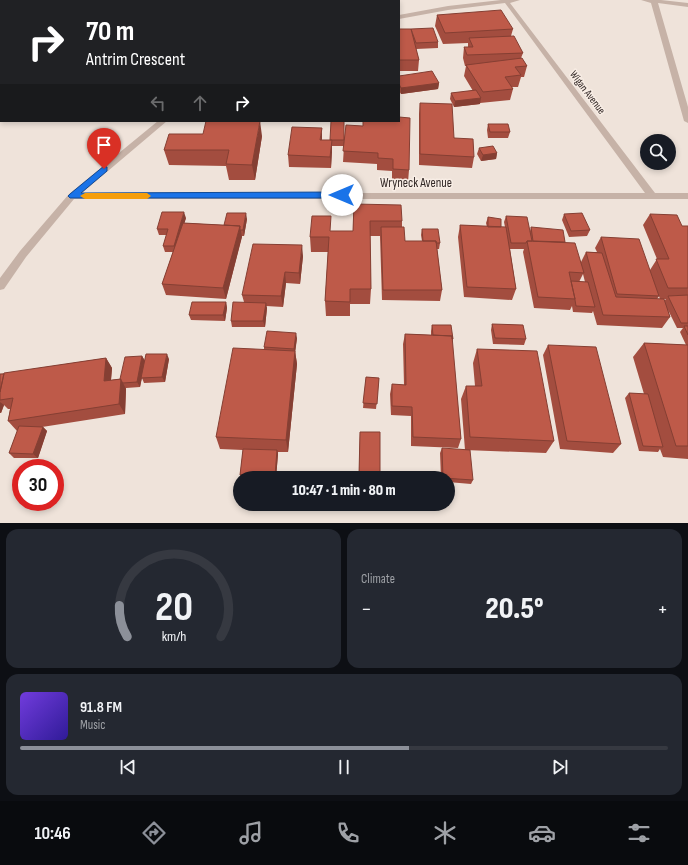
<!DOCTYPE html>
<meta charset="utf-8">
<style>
body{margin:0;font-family:"Sofia Sans Condensed",sans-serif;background:#242831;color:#f1f3f6;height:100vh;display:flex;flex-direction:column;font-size:15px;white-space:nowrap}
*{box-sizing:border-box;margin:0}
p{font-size:13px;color:#9ea1a6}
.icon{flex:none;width:22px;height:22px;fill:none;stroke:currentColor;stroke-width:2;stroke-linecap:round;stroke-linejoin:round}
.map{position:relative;height:523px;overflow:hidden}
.side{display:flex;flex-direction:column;gap:6px;padding:6px;background:#0d0f14;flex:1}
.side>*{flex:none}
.top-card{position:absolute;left:0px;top:0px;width:400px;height:122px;box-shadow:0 2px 6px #0003;background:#202124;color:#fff;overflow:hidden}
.tools{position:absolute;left:640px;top:134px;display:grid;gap:8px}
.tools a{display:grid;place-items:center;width:36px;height:36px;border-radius:50%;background:#171b24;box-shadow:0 2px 6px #0003;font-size:20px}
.speed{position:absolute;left:12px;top:459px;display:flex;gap:8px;font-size:20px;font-weight:700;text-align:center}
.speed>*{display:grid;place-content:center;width:52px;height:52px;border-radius:50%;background:#171b24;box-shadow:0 2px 6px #0003;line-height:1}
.speed .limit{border:6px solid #d22;background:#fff;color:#111}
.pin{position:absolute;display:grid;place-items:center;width:34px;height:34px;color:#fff;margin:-41px -17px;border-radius:50% 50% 50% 0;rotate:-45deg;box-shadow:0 0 4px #0007}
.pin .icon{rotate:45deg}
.me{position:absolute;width:44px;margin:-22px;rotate:270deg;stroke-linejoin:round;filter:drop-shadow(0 0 3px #0008)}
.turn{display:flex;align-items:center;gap:14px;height:84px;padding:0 20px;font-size:18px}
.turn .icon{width:52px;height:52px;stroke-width:2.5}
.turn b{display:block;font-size:28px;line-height:34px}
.lanes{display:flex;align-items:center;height:38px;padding:0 20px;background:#0003;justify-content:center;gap:20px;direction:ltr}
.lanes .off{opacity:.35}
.big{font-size:30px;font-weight:800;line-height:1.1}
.side .card{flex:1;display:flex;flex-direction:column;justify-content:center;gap:6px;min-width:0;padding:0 14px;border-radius:12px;background:#242831}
.side .dial{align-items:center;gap:0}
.dial svg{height:104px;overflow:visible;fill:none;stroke:#363941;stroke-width:7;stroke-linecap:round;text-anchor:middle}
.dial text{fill:#f1f3f6;stroke:none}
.song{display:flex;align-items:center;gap:12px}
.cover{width:48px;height:48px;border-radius:6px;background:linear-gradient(135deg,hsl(260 70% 55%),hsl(250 70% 35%))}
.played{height:4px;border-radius:2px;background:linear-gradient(90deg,#8c9099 60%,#363941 60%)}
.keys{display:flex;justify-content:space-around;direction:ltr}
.heat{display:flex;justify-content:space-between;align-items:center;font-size:22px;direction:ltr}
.side .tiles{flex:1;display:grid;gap:6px;grid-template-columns:1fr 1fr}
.card:last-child{grid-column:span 2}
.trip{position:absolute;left:233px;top:471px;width:222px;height:40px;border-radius:20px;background:#171b24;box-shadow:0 2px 6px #0003;font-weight:800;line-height:40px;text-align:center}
.tabs{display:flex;height:64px;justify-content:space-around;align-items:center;background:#090b0e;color:#9ea1a6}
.tabs .icon{width:28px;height:28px}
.tabs .selected{color:#8c9099}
.tabs b{font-size:18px;color:#f1f3f6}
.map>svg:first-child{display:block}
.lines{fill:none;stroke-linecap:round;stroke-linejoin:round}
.street{fill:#c6b2a7;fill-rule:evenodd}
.secondary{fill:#9a8178;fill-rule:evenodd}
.highway{fill:#54433e;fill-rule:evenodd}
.wall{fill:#a34d3f;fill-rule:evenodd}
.shaded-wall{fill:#853f33}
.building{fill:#be5a49;stroke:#853f33}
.route{fill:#1a73e8;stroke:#114b97}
.slow{fill:#f59e0b}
.labels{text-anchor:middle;stroke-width:3;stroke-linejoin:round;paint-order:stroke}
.far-street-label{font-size:11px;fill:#332927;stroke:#f8ede5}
.street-label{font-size:13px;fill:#332927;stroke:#f8ede5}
</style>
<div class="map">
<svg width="688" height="523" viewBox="0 0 688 523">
<rect width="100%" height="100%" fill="#efe3da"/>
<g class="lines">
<path class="street" d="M501 0H520L510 3 655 193H688V199H74L26 257 4 289 0 290V278L20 251 69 194 158 121H167L82 193H645L505 3 448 10 399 19V15L448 6Z
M641 0H661L688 3V7L658 3 688 107V123L684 121 651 3Z"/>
<path class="secondary" d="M0 17H1L0 23Z"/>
<path class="highway" d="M78 0H91L77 1Z"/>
</g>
<path class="wall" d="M437 15 513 29 511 36 523 53 521 58 527 66 524 77H521L518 87H512L513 89 510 100 480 103V104L454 107 450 99 451 93 473 91 464 76 466 66H465L463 58 464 47H468V43L443 44 435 26Z
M399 29 438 42V48L416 49 419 60 418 71H399Z
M399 76 439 83 438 89 401 94 399 91Z
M420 103 454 138 474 157 472 168 419 165V114Z
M344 121V145L346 125 409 170 408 182 392 181V171L377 170V164L343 162 344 146H332L331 168 289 167 288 155 322 140H330Z
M488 124 510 132 508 138H488L487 130Z
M262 136 255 180H229L226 166 169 165 164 150Z
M479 148 497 153 496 159 481 161 477 154Z
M354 204 402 221V227L405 241H422L421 235 422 229 440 243 439 249H437L442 290 440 301 382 300 380 236H370L371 289 370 304H350V316H326L325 301 328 252H311L310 237 331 231H353Z
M564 214 590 230 587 236 569 237 562 220Z
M650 214 682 226H688V459L663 457 660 449 658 452 639 451 625 398 629 393 644 394 633 357 644 343 686 345 680 332 683 328H677L668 310 670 317 662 328 597 325 593 311 592 313 573 312 572 306 570 310 534 308 523 252 524 249H510L516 289 512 300 464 297 458 237 460 225 487 227 486 223 488 217 501 227H505L504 222 506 216 530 231 531 227 565 242 581 262 586 252H597L595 248 601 237 650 270 657 259 643 225ZM583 274 585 282H579ZM651 274 660 299H666L664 301 657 299 659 296Z
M186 218 184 223 224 225 247 219 244 236H242L226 299 166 295 162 284 173 252H165L163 246 167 235H159L157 229Z
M303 256 300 284 286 283 283 307 266 306 267 308 265 327H232L231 321 244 302 242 295Z
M226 302 227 308 225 321 191 320 189 315Z
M492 324 526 339 524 345 493 344 491 330Z
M432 325 453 339 452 342 461 439 458 448 411 446V416L391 415 390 394 392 384 404 385 403 344 405 334 431 335V331Z
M297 338 295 351 297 364 288 452H278V454L276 478H241L240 475 243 450 220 449 216 437 264 349V347Z
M548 345 621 444 613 453 560 449 543 355Z
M477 349 554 441 546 453 465 450 461 399 466 386H475L473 363Z
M142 356 145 361 169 359 165 382 144 383 142 378 140 387 126 388 125 414 42 427H43L47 431 38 458H14L9 453 18 430 17 431 8 421 10 409H8L4 405 1 413H0V374L106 358 112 368 111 380 120 379Z
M366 377 379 378 376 409 363 408Z
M360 432 380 476 379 478H359Z
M442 448 473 480 471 484 448 482V478H441L440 453Z"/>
<path class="shaded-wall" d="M439 83 438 89 401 94V88Z
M481 98 480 104 454 107 455 101Z
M260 121 262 136 255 180 252 165Z
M322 128V139L321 151 320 140Z
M332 140V152L331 168 330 157Z
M497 153 496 159 481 161 483 155Z
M184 212 186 218 176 252 174 246Z
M246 213 247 219 244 236 243 230Z
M240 226 242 237 226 299 223 288Z
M302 245 303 256 300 284 299 273Z
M285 272 286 283 283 307 281 296Z
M226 302 227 308 225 321 223 315Z
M266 303 267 308 265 327 263 321Z
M296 333 297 338 295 354 294 349Z
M295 351 297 364 288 452 286 440Z
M167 354 169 359 165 382 162 377Z
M142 356 145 361 140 387 137 382Z
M106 358 112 368 110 391 104 381Z
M121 379 126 389 125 414 119 404Z
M0 402 4 405 1 413 0 412Z
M43 427 47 431 38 458 33 454Z
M277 450 278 454 276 478H275V476Z"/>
<path class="building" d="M301 0H318L314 1H302Z
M501 10 513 29 445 33 437 15Z
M433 28 438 42 416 43 411 29Z
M399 29H411L419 60H399Z
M514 36 523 53 467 55 464 47H473L469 38Z
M522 58 527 66 515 67 521 75 505 77 513 89 483 92 466 65Z
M432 71 439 83 401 88 399 84V76Z
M476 90 481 98 455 101 451 93Z
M420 103 452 104 454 138 473 139 474 157 420 154Z
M399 117 410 118 409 170 393 169V159L378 158V153L343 151 346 125 363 126V121H399Z
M206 121H260L252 165 226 164 229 150H164L169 134H203Z
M331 121H344V140H330Z
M488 124H508L510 132H490Z
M292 127 322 128 320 140H332L330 157 288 155Z
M493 146 497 153 483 155 479 148Z
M354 204 401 205 402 221H370L371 289H350V302L325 301 329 237H310L312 216H331L330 231H353Z
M162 212H184L174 246H163L168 229H157Z
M227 213H246L243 230H240V226L224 225Z
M582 213 590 230 571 231 564 214Z
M650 214 677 215 682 226H688V288H668L656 259H669Z
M506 216 527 217 532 241H527L526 243H511Z
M488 217 501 219V227H488Z
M183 223 240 226 223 288 162 284Z
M460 225 506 227 516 289 467 287Z
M381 227H404L405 241H436L442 290H383Z
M531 227 563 230 565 242 533 241Z
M422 229H438L440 243H436V241H423Z
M601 237 639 239 659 296 617 294Z
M527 241 575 243 584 273 569 272 575 299 538 297Z
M253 244 302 245 299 273 285 272 281 296 242 295Z
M586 252 602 253 616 297 664 299 670 317 603 315Z
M571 281 588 282 595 307 576 306 575 300V299Z
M688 295V323H681L668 296Z
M192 302H226L223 315H189Z
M233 302 266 303 263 321H231Z
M492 324 523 325 526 339 495 338Z
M432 325H451L453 339H452V336L433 335Z
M684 326H688V335Z
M267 331 296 333 294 349 264 347Z
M405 334 452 336 461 439 413 437 412 407 392 406V384L406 385Z
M644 343 688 345V446H676Z
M548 345 596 347 621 444 567 441Z
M233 348 295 351 286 440 216 437Z
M477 349 537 351 554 441 470 437 466 386H482Z
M146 354H167L162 377 141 378Z
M142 356 137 382 123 383 120 379 125 357Z
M106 358 104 381 121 379 119 404 8 421 13 398 0 400V392L4 373Z
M0 374H4L0 392Z
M366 377 379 378 377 404 363 403Z
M629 393 648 394 663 447 643 446Z
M19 426 43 427 33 454 9 453Z
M360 432H380V476L359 475Z
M442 448 470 450 473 480 443 478Z
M243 449 277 450 275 476 240 475Z"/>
<path class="route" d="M104 166 107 167V171L81 193 342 192 347 195 342 198H70L68 196 70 194Z"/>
<path class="slow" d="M85 193H147L151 196 147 199H85L80 196Z"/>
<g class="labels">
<g class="far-street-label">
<text transform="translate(588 92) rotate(53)" y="4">Wigan Avenue</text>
</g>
<g class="street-label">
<text x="416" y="187">Wryneck Avenue</text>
</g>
</g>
</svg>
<div class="tools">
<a><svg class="icon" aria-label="search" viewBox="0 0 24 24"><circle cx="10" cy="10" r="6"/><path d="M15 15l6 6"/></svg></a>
</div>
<div class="speed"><div class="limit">30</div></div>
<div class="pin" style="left:104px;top:169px;background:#d93025"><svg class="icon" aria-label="arrive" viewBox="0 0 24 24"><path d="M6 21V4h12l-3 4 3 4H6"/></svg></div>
<svg class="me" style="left:342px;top:195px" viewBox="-20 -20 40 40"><circle r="19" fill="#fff"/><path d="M0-13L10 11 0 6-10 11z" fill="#1a73e8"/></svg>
<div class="trip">10:47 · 1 min · 80 m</div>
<div class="top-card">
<div class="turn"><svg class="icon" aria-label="right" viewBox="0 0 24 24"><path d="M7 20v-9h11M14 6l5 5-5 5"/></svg><div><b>70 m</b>Antrim Crescent</div></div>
<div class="lanes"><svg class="icon off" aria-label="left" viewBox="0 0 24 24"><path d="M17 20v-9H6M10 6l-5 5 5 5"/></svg><svg class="icon off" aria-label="ahead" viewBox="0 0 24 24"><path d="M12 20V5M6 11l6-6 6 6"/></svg><svg class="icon" aria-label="right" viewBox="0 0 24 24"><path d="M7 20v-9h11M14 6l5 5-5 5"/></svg></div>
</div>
</div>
<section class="side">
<div class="tiles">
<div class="card dial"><svg viewBox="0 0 100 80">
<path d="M14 69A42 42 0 1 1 86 69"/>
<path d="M14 69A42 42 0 0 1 8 45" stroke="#8c9099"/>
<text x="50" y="56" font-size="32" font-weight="700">20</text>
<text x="50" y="72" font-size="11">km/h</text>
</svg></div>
<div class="card"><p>Climate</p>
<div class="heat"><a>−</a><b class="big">20.5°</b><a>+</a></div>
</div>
<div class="card">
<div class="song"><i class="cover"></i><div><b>91.8 FM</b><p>Music</p></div></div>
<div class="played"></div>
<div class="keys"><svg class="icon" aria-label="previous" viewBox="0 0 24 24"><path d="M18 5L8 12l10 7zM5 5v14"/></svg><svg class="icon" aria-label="pause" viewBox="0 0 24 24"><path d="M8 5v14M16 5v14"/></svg><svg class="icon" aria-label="next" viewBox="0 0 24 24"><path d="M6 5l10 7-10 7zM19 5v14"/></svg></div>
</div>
</div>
</section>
<nav class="tabs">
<b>10:46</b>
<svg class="icon selected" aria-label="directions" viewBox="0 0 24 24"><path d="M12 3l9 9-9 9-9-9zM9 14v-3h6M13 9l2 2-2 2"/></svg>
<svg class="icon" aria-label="music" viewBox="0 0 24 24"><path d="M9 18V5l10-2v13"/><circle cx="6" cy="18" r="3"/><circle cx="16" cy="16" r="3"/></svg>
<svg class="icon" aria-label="phone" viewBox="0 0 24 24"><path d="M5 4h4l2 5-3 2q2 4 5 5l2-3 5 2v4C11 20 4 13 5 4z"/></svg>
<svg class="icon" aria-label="climate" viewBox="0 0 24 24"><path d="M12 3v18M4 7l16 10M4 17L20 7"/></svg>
<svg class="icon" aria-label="car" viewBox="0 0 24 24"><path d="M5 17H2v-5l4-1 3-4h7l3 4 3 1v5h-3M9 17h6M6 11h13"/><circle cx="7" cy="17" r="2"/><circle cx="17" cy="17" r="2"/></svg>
<svg class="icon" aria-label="filters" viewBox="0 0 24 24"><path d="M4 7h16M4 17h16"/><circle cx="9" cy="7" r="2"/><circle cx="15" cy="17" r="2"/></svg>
</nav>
